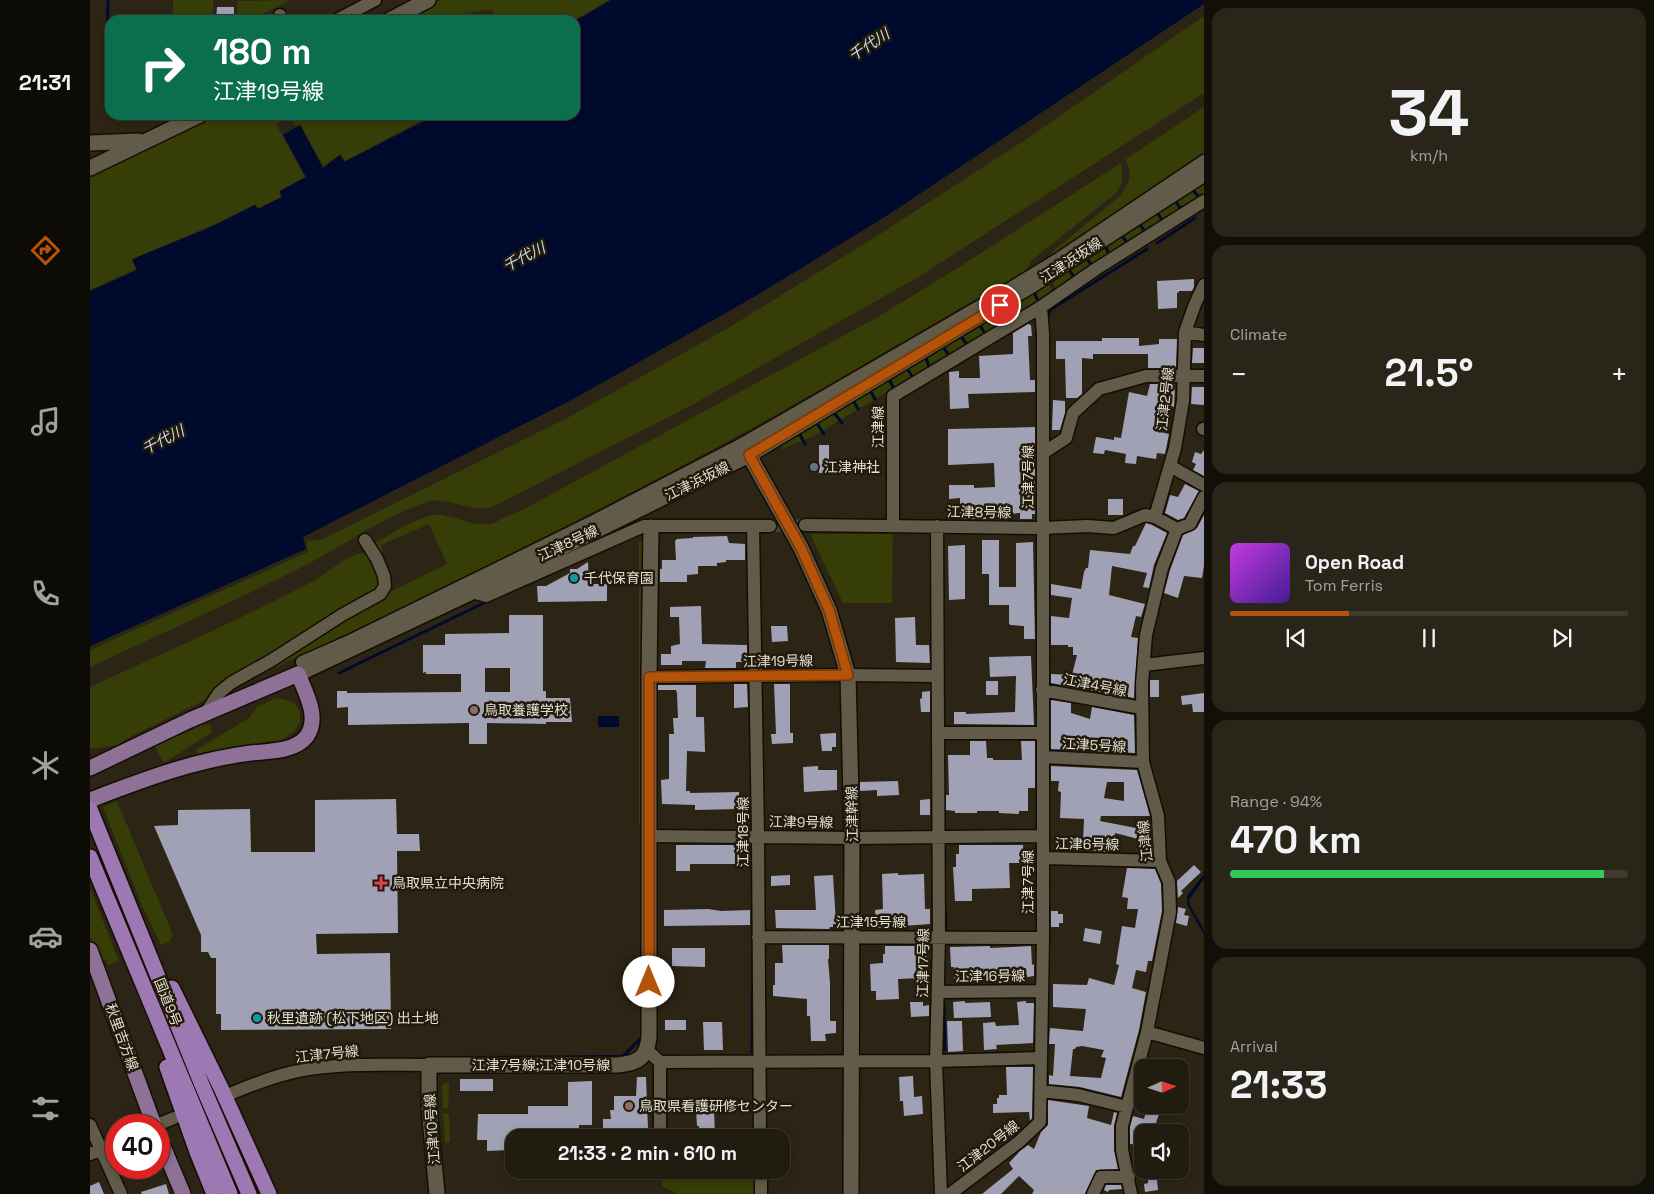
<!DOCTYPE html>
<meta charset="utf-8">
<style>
body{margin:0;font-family:"Space Grotesk","Noto Sans JP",sans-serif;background:#292519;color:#f1f3f6;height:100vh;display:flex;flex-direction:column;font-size:19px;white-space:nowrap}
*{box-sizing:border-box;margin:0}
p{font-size:16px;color:#a2a19f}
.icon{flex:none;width:28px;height:28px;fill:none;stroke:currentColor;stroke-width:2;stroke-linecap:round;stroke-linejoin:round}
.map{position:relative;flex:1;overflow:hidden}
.details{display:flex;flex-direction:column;gap:8px;padding:8px;background:#120f09;width:450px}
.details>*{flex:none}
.hud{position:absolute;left:15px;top:15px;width:475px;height:105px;border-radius:15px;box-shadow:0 2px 8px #0003,0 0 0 1px #3e3a30;background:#0b6e4f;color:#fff;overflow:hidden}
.needle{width:32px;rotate:87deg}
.fabs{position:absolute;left:1044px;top:1059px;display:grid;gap:10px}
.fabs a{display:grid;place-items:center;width:55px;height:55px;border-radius:10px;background:#211c10;box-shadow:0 2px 8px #0003,0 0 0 1px #3e3a30;font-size:25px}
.speed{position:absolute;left:15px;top:1114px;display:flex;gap:10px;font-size:25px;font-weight:700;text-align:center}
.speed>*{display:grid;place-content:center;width:65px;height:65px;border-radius:50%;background:#211c10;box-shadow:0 2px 8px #0003,0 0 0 1px #3e3a30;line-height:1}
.speed .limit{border:8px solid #d22;background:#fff;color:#111}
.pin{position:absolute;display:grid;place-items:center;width:42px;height:42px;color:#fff;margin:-21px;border:2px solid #fff;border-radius:50%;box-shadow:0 1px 5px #0007}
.me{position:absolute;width:55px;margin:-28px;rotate:0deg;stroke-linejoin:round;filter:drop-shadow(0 0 4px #0008)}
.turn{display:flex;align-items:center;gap:18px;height:105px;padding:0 25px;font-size:22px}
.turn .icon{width:65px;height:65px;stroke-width:2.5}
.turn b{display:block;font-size:35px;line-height:42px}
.big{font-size:38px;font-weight:600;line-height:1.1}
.details .tile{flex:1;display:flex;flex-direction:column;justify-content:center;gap:8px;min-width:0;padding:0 18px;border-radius:15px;background:#292519}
.details .dial{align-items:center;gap:0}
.dial b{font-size:65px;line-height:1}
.song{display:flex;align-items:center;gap:15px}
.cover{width:60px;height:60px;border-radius:8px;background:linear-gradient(135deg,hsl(290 70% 55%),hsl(260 70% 35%))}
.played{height:5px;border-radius:2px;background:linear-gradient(90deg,#b45309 30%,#3e3a30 30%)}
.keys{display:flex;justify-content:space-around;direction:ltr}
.heat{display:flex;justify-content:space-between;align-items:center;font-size:28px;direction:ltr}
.charge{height:8px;border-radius:4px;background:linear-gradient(90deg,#34c759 94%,#3e3a30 0)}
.trip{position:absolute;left:415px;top:1129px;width:285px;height:50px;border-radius:15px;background:#211c10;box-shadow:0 2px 8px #0003,0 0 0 1px #3e3a30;font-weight:600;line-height:50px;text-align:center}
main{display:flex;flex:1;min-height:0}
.tabs{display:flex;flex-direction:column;width:90px;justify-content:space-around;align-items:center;background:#0d0b06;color:#a2a19f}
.tabs .icon{width:35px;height:35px}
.tabs .selected{color:#b45309}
.tabs b{font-size:22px;color:#f1f3f6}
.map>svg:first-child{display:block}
.green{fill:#363d06}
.water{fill:#000a2c}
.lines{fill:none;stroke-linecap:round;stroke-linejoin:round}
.stream{stroke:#000a2c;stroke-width:3}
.building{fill:#a0a1b5;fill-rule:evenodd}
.minor-tunnel{stroke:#474132;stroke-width:12;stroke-dasharray:12 6;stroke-linecap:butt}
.minor-casing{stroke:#140e02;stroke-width:15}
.tertiary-casing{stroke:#140e02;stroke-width:18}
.primary-casing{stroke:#140e02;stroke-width:18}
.trunk-casing{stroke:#140e02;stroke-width:18}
.minor{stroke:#625b49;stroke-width:12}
.tertiary{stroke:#625b49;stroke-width:15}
.primary{stroke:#8f7198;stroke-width:15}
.trunk{stroke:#9e78b2;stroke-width:15}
.route-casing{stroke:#753606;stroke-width:12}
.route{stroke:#b45309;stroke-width:9}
.worship-dot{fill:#6b7280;stroke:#221b0b;stroke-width:2}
.culture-dot{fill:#0f9aa8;stroke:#221b0b;stroke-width:2}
.education-dot{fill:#8d6e63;stroke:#221b0b;stroke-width:2}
.health-dot{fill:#e0444e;stroke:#221b0b;stroke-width:2}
.labels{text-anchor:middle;stroke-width:5;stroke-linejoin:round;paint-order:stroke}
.street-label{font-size:14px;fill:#e2ded4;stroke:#221b0b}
.poi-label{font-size:14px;fill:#e2ded4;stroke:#221b0b;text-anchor:start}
.water-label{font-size:15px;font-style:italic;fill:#cbd9ed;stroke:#221b0b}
</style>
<main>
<nav class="tabs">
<b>21:31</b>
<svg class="icon selected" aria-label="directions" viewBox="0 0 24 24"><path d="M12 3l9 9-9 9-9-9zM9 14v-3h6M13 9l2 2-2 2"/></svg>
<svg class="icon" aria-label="music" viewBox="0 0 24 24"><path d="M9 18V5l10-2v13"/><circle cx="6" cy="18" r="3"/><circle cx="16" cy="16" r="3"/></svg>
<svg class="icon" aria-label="phone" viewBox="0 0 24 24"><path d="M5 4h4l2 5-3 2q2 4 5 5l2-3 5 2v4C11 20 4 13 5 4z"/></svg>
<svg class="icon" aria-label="climate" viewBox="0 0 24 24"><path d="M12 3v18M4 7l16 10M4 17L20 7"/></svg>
<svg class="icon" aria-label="car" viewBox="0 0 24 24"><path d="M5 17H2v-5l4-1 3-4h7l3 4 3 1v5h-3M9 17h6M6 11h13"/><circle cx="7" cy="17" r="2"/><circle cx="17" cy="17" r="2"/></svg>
<svg class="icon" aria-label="filters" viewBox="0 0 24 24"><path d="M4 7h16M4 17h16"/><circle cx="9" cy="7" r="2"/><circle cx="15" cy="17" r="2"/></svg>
</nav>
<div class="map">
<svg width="1114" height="1194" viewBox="0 0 1114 1194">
<rect width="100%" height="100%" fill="#2c2515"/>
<path class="green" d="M83 0H123V20H83Z
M201 0 160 20H144L147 17V1Z
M350 0H519L485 20H367L391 16 403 17V11L397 10 340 20H311Z
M1114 16V93L830 276 602 405 414 501C409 504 403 507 397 508 377 511 357 496 337 502 294 516 256 544 216 565 145 601 72 633 0 667V650L218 552 217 541 231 540 479 417 638 328 779 241 938 138Z
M1114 107V155L1062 193 961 256 962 252 1030 196C1042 181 1041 176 1036 159Z
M124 115H191L193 120 186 124 215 177 189 191 191 197 168 208 165 204 123 225 42 259 46 269 0 290V176Z
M197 115H342L255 161 251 154 233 166 210 124 206 126 201 117H199Z
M1031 163C1033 176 1034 182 1026 193L942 260 935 272C846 321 760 374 671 423 497 519 317 606 137 690L298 593 357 564 339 524 291 545 296 566 287 554 285 543C304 533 332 513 352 515 371 518 381 526 401 524L436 508 786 318 866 269Z
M1114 182V194L966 289 962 282Z
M958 283 963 291 724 436 692 449 693 443Z
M720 534H803L802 603H753Z
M549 542H552V824H549Z
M275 553 283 560 292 586 122 691 117 699 40 737 28 745 0 749V687C75 652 152 619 225 580 241 571 257 554 275 553Z
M186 698 197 700 205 704 210 711V721L205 731 193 739 107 754 106 750 159 718 167 707Z
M115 724 121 726 122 732 74 763 64 746Z
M27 801 83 935 79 942 71 945 53 908 13 807Z
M0 888 29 961 18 965 15 959 9 961 0 937Z
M356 1083H359V1086L358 1109 353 1108 352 1086Z
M357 1113 359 1114 360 1141 358 1143H355L353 1114Z
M572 1170H665V1194H587L572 1186Z"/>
<path class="water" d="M521 0H1114V4L798 215 664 297 487 397 213 537 216 549 0 646V291L47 270 42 260 50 256 121 227 165 205 168 209 192 197 190 191 216 177 193 135 210 125 233 168 250 155 254 162 346 115H485V21Z
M508 716H529V727H508Z
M550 825H553V1038L534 1058H364V1056L532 1055 550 1037Z
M1114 874V879L1099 900C1101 914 1114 922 1114 935L1097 904V896Z"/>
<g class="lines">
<path class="stream" d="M18 0 16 83 19 94
M1103 190 1108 196
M1086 202 1091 209
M1068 214 1072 220
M1051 226 1055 232
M1033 237 1037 243
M1067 243 1105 218
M1016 248 1019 254
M998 260 1002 266
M980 271 984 277
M945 294 947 299
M927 305 930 310
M908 316 912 321
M958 317 960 310 1057 249
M891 327 894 332
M872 338 876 343
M854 348 858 354
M836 358 839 366
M818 370 822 376
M800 381 803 387
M781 392 785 399
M764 402 768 409
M745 414 752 423
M728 425 734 434
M710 435 715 444
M249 673 400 600
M855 911 856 925
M854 1005 855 1050
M662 1052 663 950"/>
</g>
<path class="building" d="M127 7H144V17L141 20H126Z
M1104 279V287L1102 291H1089V292L1087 293V308L1068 309 1067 281Z
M938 324 941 325 942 336H938L940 380H945V392L878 394 879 408 860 409 859 372 869 371V378H890L889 356 923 354V333Z
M1012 338H1049V346L1069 344V339H1087L1086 368H1058V354H1003V359L992 358V394L987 398H976L975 359H966V341H1012Z
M1103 348H1114V363H1102Z
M1060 384H1085L1084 407 1079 405 1077 408 1070 432 1079 434 1075 454 1067 453 1066 459 1047 456 1046 464 1035 463 1036 454 1015 450 1014 454 1003 453 1006 437 1024 440V437L1031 438 1039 392 1057 396Z
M1102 387H1114V405L1101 404Z
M963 400 975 401V413L970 430H962Z
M945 427V514H942V519H930V513L919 514V510H896V519H870V498L859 499V485H884V488L905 487 904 463 858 465V429Z
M729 445H739V473H729Z
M1114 450V476L1103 470 1106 464 1102 462 1105 452 1111 454Z
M1095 484 1109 491 1094 518 1088 520 1075 513 1080 495 1088 497Z
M1018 499H1033V515H1018Z
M1114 515V566L1112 578 1094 576 1088 598 1074 593 1080 570 1093 535 1107 528Z
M1056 523 1062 525 1077 533 1064 565 1059 588 1053 587 1057 573 1022 566 1019 595 1055 604 1051 617 1046 616 1041 637 1048 638 1044 698 961 683V674L982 675 987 655H983V647H978V645H961V616L979 618 982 598 961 595V584L991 589 994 572 996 568H998L1000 550 1040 554 1043 546H1045Z
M637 536 639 543 655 544V560H636V562L627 563V566H608V574L597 575V582H570V569H572V560H586L585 541 587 539 603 538V537Z
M892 540H909V587H926V543L943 542 945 639H934V626L920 625 919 623V605H899V574H892Z
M875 545V599L859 600 858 546Z
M498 562 499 584H517V601L448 602 447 586H456L480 573V569H487Z
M611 606 612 644 657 645V662H646V668H615L616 661H592V665H571V654H581V646L590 644 589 617H580V607Z
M419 615H453V691H456V698H480L482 722H456V724L397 723V744H379V723L258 725V707L247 708V691H257V693L371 692V674H336V672L333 673V645H355V634L419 633ZM395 668H420V692H395Z
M825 617 826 645H839L840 663 806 662 805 618Z
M681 626H697L698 641 682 642Z
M941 656 944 725 864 724V712H876V714L925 712 926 676 900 677 899 657Z
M1060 680H1069V697H1060Z
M896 681H908V695H896Z
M644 684H657L658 707 644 708Z
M684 684H700V733H703V743L682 744 681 734H686Z
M568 685H606V717H614L615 752 597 751 596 791H600V793L649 792V809L605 810V805L572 804 571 780 579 779V734H584L583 718H588L587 693 586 690H568Z
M840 691V712H831L830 699 832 698V692Z
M1114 693V712H1103L1102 704 1092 705 1091 696Z
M961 700 981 703V713L1000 719 1002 707 1044 715 1045 753 961 749Z
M746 733V747H742V751H732L730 734Z
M880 741H896L897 758H903V760H932L931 741H945V788H938V811H929V814L909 813V811H887V813H865V811L856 810V795H859L858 755H880Z
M728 766V770H747V790L714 792 713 767Z
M961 766 1047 770 1060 816H1011L1010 821 1061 831 1062 853 1055 852 1056 841 1025 833 1024 849H1020V852L1004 851V842H993L994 819 970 818 971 792 968 791 969 781H961ZM1017 782H1034V801L1014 798Z
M808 781 809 795 787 796V790L770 791V782Z
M306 799 307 834H329L330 851H307L308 933 226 934 227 954 300 953 301 1029 131 1030V1014H126V958H121L118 952H111V935L64 826 88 825V810L160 809 161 852H225V800Z
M840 799V815H830V800Z
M586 845H645V864H600V871H586Z
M869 845H933L934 863H919L920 888 882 889V901H865L863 867H866V854H869Z
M1104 865 1111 872 1091 891 1093 893 1088 898 1087 881Z
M1037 868 1065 869 1071 884 1072 911 1062 961H1058L1056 972 1046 970 1042 988 1056 992 1049 1030 1031 1097 990 1087 959 1084V1075L963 1076 965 1044H959L960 1028 993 1031 996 1009 963 1007V984L997 985 999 978 1024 985 1029 965 1026 964 1032 926 1045 928 1048 909H1037L1038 898 1032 897ZM992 1046 1014 1050 1011 1057 1016 1058 1011 1078 980 1076 983 1049H985L986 1047Z
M808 873V875L834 874 835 909H840V924L786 928 785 910 793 909 792 874Z
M700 875V885L681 886V876Z
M743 875 746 924H743V927H740L739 929 686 928 685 910H726L724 876Z
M1088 907 1096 909 1094 915 1099 916 1097 926 1086 923Z
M618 909 631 911 660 910V925L574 926V910Z
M961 911H968V914H973V923H969V927H961Z
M995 928 1012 931 1010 944 993 941Z
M692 945H739V959H738L740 983V1021H746V1033L735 1034 736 1041H721L720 1016H717V999L683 996V985H685V963H693Z
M795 946H836L837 971H834L835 976H831L832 978 808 979 809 999 786 1000V991H781L780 964 793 963V954H795Z
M900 946V948L941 946 942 965 944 964V976L924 979 925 982 909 983V980L865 983 864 967H861L860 947Z
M582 948H615V967L582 966Z
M875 1001V1003L900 1002 901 1017 864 1018 863 1002Z
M936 1001V1003H944L943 1043 906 1045 907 1049 894 1050 893 1023 905 1022 906 1026 929 1025 927 1002Z
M820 1002H833V1006L839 1005V1016L821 1017Z
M575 1020H596V1030H575Z
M857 1021H872L873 1051 858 1052Z
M613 1022H632L633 1050H614Z
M916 1067H943L942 1118 940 1121 939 1112 903 1113V1104H907V1098H909V1095H917Z
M823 1076 824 1097 832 1096 833 1114 814 1116 813 1101H810L809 1077Z
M547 1077H556L558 1129H561V1138H523L524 1130H513V1119H521L520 1110H524V1096H546Z
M370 1079H403V1091H370Z
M502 1081V1125H489V1137L424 1138V1145H420V1150L397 1151V1140H387L388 1114H438V1106H478V1082Z
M958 1100 999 1106 997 1118 1021 1125 1024 1112 1027 1113 1024 1126V1150L1028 1169 1006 1170 995 1194H942L944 1190 929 1176 911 1194H892L923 1169 919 1163 930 1151 938 1145 944 1149 951 1132 958 1125Z
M624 1107 625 1138H610L609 1126H607L606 1110H610V1108Z
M1059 1108 1070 1111 1063 1132H1052V1145L1040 1144V1127L1043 1116 1054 1119 1057 1109Z
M1058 1170H1066L1068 1190 1055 1192 1054 1184 1058 1183Z
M9 1182 14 1194H0V1186Z
M76 1184 79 1194H52L51 1192Z
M1016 1185H1031L1032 1189 1019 1190 1018 1192 1014 1190Z"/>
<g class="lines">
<path class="minor-tunnel" d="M680 526 715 525"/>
<g class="minor-casing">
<path id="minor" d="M190 15V20
M247 20 285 0
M1095 332 1114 335
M1113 429H1114
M953 453 976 438 983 413 1009 389 1056 376H1114
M1080 466 1114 485
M1065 517 1085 448 1093 401 1095 332 1105 304 1114 285
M715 525 953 528 997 526 1024 528 1055 515 1065 517 1087 529
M803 525V396L951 307 1006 269 1114 201
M663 526 668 836 670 1138
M847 526 849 938 846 1061 851 1194
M382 592 396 596 554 526H680
M212 662 262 640 500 523 654 443 911 294 967 260 1114 161
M1054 665 1114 658
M559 677 758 675 848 676
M952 690 1052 708
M115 714 129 693 141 683 182 660 252 615 290 594 295 586 294 576 287 559 275 540
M849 733H953
M953 757 1053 762
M559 836 762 838 953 836
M953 858 1070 861
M668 937 953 938
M848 992 952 991
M1057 1032 1114 1048
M557 1050 570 1062 846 1061 951 1058 953 938V334L951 307
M570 1062V1138
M951 1091 988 1095 1037 1107
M142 1093C167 1083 192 1073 219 1069 259 1063 299 1065 339 1065
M0 1125 31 1194
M67 1125 84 1118
M0 1154 26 1142
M671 1170V1194
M860 1194 930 1141 950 1122 951 1058
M1003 1194 1011 1177H1039
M1041 1194 1032 1150V1126L1057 1032 1080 912 1079 882 1070 861 1068 816 1053 762 1052 684 1056 635 1072 568 1087 529 1100 524 1114 497"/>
</g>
<g class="tertiary-casing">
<path id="tertiary" d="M300 20 338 0
M0 143 48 141
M0 168 110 115
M659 455 711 548 739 610 758 675 762 838 761 1194
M208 674 382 592 659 455 942 285 1114 174
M347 1194 339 1107V1065H528C548 1063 557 1058 559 1037V677L561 527"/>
</g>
<g class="primary-casing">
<path id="primary" d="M0 768 100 720 208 674C215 692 230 717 217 736 205 752 179 751 161 753 104 760 53 780 0 800
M0 950 64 1125
M69 1137 93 1194"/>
</g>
<g class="trunk-casing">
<path id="trunk" d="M0 809 112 1085 159 1194
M0 857 140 1194
M82 988 131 1088 179 1194
M77 1067 107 1152 124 1194"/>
</g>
<use href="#minor" class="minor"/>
<use href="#tertiary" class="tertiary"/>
<use href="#primary" class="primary"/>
<use href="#trunk" class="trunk"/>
</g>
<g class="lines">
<g class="route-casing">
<path id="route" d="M559 982V677L758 675 739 610 711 548 659 455 910 305"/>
</g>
<use href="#route" class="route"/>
</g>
<circle class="worship-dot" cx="724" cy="467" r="5"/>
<g class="culture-dot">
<circle cx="484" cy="578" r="5"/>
<circle cx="167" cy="1018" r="5"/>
</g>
<g class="education-dot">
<circle cx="384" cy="710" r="5"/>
<circle cx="539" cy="1106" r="5"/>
</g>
<path class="health-dot" d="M288.5 875.5h5v5h5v5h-5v5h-5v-5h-5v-5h5z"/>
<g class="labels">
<g class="street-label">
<text transform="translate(981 260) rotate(-33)" y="5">江津浜坂線</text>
<text transform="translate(1075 399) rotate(-84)" y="5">江津2号線</text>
<text transform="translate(788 427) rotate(-90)" y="5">江津線</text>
<text transform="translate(938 477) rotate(-90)" y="5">江津7号線</text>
<text transform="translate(607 481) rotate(-26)" y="5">江津浜坂線</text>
<text transform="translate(889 512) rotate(1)" y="5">江津8号線</text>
<text transform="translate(478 543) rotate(-25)" y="5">江津8号線</text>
<text transform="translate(688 661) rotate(-1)" y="5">江津19号線</text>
<text transform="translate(1005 685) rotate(11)" y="5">江津4号線</text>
<text transform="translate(1004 745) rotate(3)" y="5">江津5号線</text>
<text transform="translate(762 814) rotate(-91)" y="5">江津幹線</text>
<text transform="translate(711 822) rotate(1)" y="5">江津9号線</text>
<text transform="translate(653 832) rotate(-90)" y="5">江津18号線</text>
<text transform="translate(1055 841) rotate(-96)" y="5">江津線</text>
<text transform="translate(997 844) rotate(1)" y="5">江津6号線</text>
<text transform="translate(938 882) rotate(-90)" y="5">江津7号線</text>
<text x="781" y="927">江津15号線</text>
<text transform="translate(833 963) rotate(-89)" y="5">江津17号線</text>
<text transform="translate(900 976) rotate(-1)" y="5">江津16号線</text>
<text transform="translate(78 1002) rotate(68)" y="5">国道9号</text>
<text transform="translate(32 1037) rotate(70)" y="5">秋里吉方線</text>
<text transform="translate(237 1054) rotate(-6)" y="5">江津7号線</text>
<text x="451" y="1070">江津7号線;江津10号線</text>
<text transform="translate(342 1129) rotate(-94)" y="5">江津10号線</text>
<text transform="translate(898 1146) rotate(-38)" y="5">江津20号線</text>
</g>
<g class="poi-label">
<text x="734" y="472">江津神社</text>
<text x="494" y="583">千代保育園</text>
<text x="394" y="715">鳥取養護学校</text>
<text x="302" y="888">鳥取県立中央病院</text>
<text x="177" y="1023">秋里遺跡 (松下地区) 出土地</text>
<text x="549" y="1111">鳥取県看護研修センター</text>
</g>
<g class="water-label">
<text transform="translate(779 45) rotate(-33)" y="5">千代川</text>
<text transform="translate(434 257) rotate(-27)" y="5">千代川</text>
<text transform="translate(73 440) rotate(-27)" y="5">千代川</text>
</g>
</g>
</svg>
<div class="fabs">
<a><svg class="needle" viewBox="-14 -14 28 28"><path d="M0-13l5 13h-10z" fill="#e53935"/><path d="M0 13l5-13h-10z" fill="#a2a19f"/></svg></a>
<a><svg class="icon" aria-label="sound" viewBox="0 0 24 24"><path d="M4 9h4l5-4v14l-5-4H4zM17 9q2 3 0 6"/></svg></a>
</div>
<div class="speed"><div class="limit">40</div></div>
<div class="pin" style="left:910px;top:305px;background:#d93025"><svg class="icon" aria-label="arrive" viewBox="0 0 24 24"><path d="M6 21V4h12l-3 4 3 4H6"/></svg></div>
<svg class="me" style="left:559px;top:982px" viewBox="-20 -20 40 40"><circle r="19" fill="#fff"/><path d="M0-13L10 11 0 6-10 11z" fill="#b45309"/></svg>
<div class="trip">21:33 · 2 min · 610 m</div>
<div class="hud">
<div class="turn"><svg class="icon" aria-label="right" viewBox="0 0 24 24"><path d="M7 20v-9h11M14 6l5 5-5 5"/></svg><div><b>180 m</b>江津19号線</div></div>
</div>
</div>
<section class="details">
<div class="tile dial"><b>34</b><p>km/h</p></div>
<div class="tile"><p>Climate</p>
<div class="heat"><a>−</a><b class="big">21.5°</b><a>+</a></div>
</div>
<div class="tile">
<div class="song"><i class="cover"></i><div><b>Open Road</b><p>Tom Ferris</p></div></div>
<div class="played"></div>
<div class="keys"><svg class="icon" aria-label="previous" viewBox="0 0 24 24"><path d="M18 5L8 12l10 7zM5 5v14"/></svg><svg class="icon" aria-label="pause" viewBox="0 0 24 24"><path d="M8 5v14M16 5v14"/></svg><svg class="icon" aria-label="next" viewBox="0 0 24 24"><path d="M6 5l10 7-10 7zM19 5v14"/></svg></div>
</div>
<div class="tile"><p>Range · 94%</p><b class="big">470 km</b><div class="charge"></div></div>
<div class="tile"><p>Arrival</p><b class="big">21:33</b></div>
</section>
</main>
